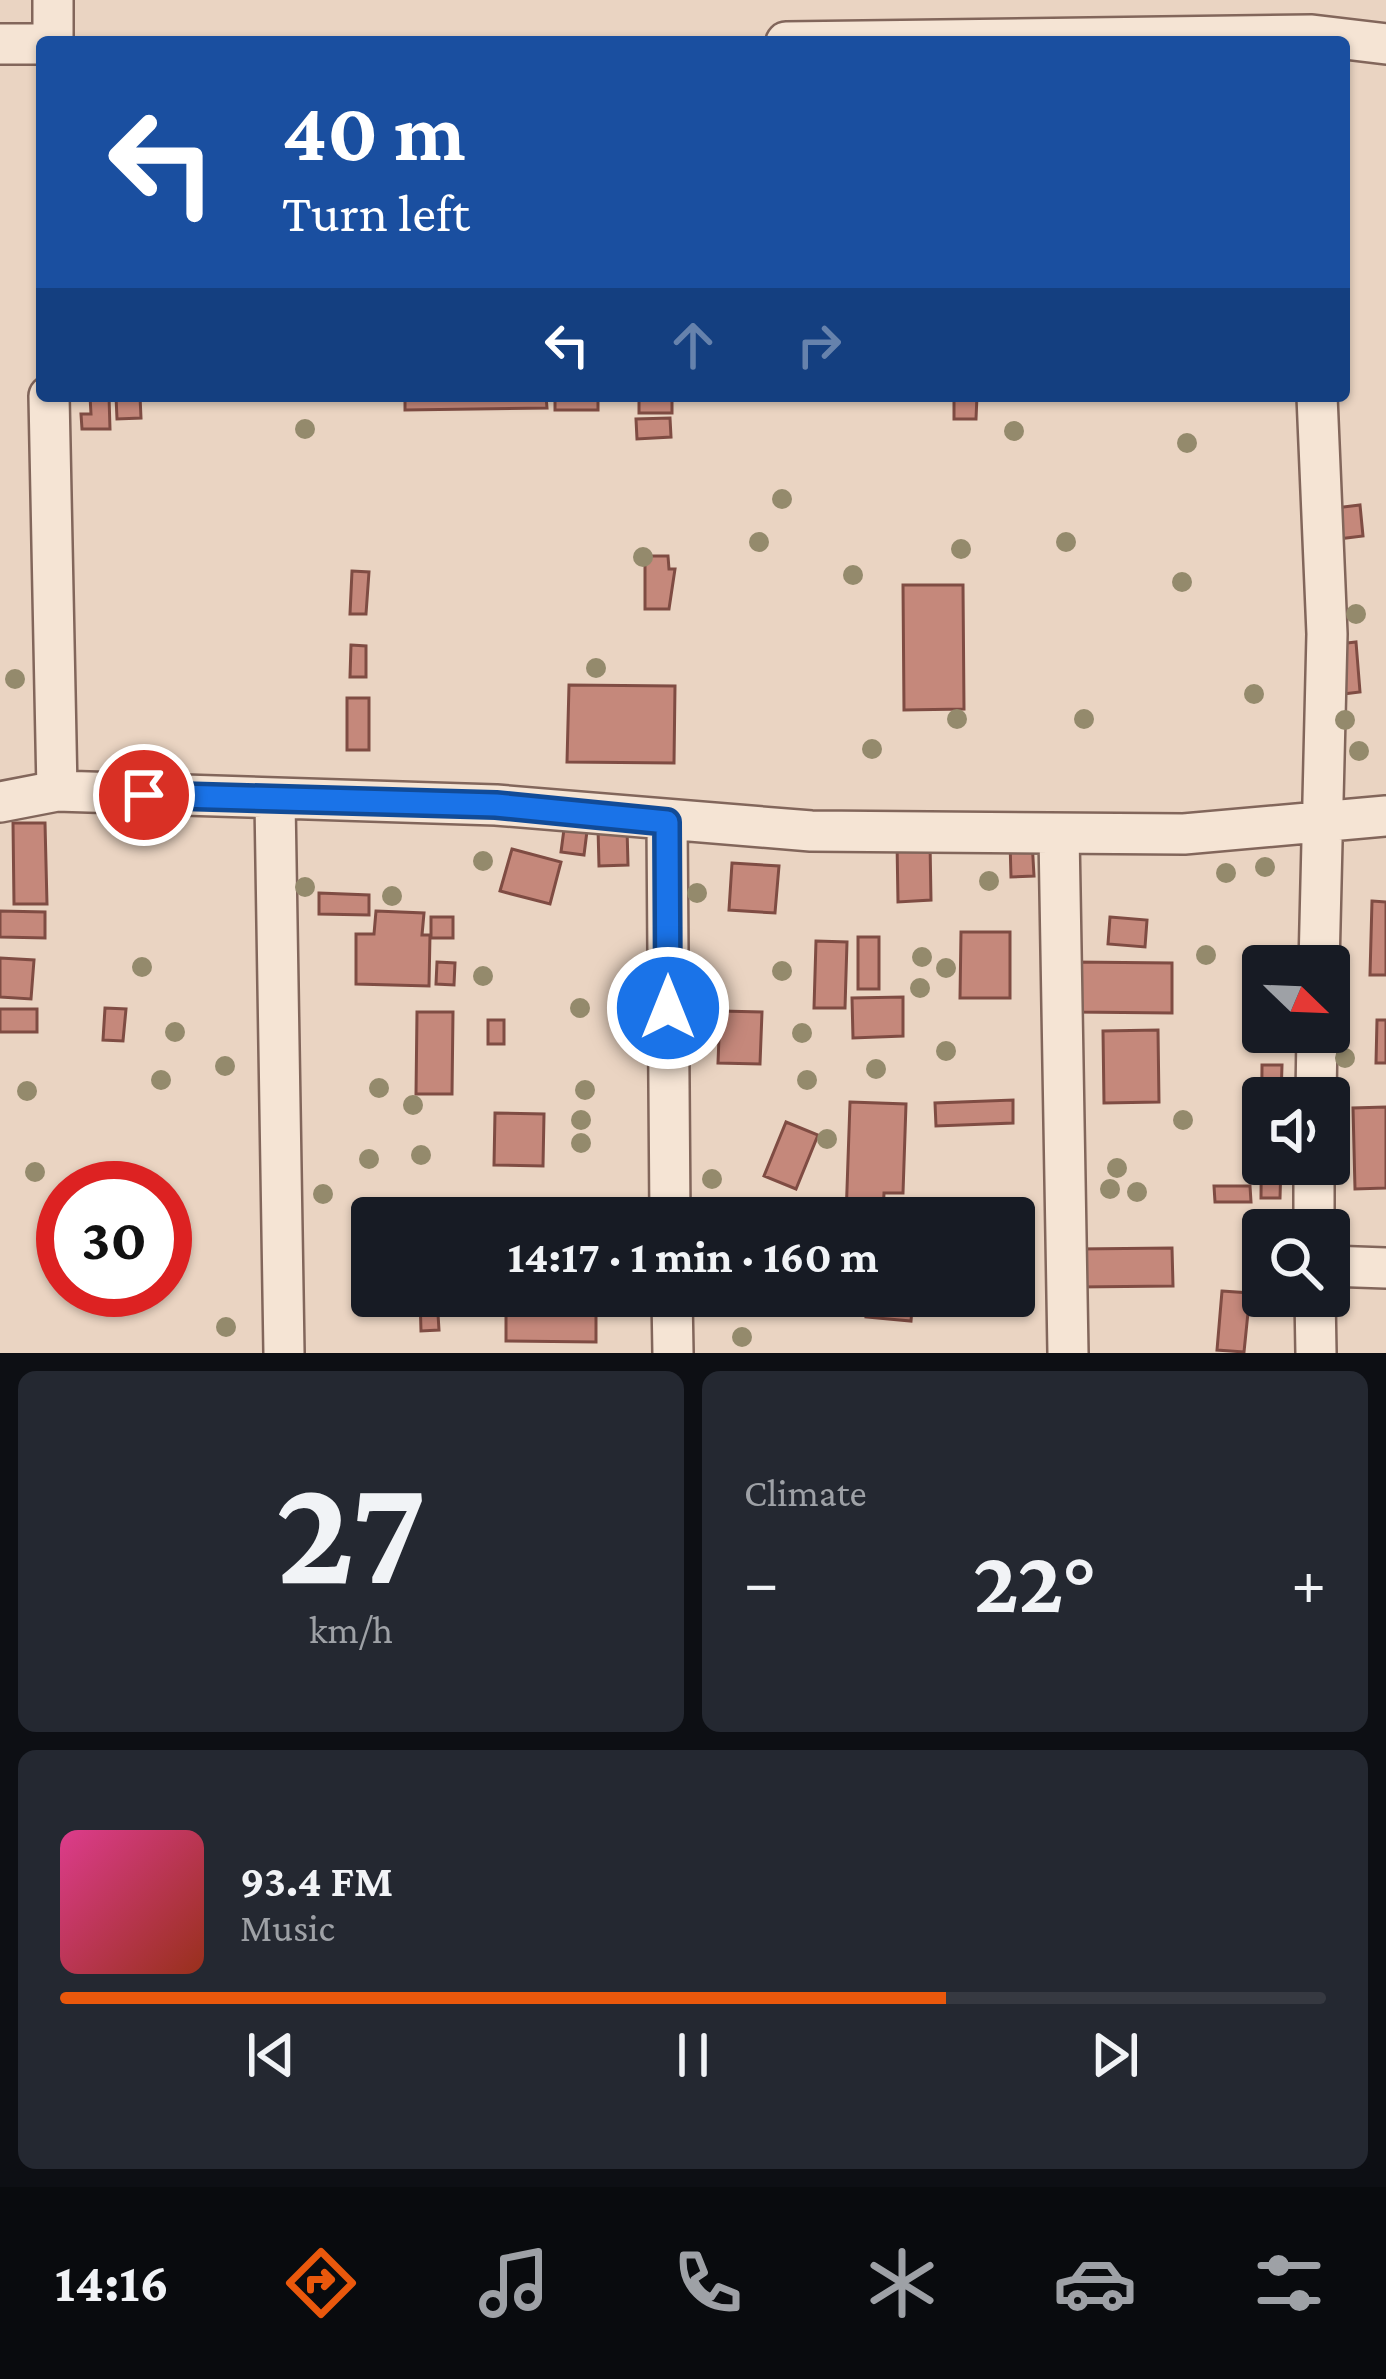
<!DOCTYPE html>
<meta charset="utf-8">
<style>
body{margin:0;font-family:"Crimson Pro",serif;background:#242831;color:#f1f3f6;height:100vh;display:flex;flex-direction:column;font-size:45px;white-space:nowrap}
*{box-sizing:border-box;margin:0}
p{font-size:39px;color:#9ea1a6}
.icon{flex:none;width:66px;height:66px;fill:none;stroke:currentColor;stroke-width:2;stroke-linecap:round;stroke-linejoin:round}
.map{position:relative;height:1353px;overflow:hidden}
.details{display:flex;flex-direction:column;gap:18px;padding:18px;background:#0d0f14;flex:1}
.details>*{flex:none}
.hud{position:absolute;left:36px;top:36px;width:1314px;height:366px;border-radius:12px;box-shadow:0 3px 9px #0004;background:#1a4fa0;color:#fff;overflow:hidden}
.needle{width:78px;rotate:113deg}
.tools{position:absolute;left:1242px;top:945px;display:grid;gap:24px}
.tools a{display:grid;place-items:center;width:108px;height:108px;border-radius:12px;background:#171b24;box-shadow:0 3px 9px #0004;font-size:60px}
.speed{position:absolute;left:36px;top:1161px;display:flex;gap:24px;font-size:60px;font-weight:700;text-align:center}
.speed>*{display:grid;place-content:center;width:156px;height:156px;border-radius:50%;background:#171b24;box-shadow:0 3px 9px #0004;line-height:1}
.speed .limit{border:18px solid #d22;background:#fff;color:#111}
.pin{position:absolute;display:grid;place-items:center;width:102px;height:102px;color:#fff;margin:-51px;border:6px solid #fff;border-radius:50%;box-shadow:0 3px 12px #0007}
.me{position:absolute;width:132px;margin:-66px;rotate:0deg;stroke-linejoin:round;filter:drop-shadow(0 0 9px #0008)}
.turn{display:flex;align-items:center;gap:42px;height:252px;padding:0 48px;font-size:54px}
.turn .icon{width:156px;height:156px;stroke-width:2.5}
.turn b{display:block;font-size:84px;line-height:102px}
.lanes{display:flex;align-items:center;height:114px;padding:0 48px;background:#0003;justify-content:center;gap:60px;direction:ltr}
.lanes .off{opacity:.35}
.big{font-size:90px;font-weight:700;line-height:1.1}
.details .card{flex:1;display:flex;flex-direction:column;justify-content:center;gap:18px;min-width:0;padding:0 42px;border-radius:18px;background:#242831}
.details .dial{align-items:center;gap:0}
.dial b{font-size:156px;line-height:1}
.song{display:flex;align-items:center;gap:36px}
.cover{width:144px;height:144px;border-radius:18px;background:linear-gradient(135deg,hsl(330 70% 55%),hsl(10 70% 35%))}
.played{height:12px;border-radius:6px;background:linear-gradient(90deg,#ea580c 70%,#363941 70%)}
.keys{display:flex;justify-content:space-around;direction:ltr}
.heat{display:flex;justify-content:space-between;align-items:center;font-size:66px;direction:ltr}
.details .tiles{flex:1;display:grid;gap:18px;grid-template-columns:1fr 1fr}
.card:last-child{grid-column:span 2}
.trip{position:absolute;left:351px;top:1197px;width:684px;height:120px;border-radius:12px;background:#171b24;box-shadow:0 3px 9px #0004;font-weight:700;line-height:120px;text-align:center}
.tabs{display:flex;height:192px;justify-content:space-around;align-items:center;background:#090b0e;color:#9ea1a6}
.tabs .icon{width:84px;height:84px}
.tabs .current{color:#ea580c}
.tabs b{font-size:54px;color:#f1f3f6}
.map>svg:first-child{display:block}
.building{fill:#c5887b;stroke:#7f4c43;stroke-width:3}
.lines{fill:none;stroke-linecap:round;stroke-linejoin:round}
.minor-casing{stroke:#82665b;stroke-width:44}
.minor{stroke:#f5e4d4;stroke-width:39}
.tree{fill:#948a6c}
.route-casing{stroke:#114b97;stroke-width:30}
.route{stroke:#1a73e8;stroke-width:21}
</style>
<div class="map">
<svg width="1386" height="1353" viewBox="0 0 1386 1353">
<rect width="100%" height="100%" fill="#ead4c2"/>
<path class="building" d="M90 396H109L110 429H82L81 414H91Z
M116 396H140L141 418 117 419Z
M405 396H546L547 408 405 410Z
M555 396H598V410H555Z
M639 396H672V413H639Z
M954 396H977L976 419H954Z
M670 418 671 437 637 439 636 419Z
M1360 505 1363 536 1338 539 1335 508Z
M645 556H668L669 569H675L669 609H645Z
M352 571 369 572 366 614H350Z
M903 585H963L964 709 904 710Z
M1356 642 1360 692 1343 694 1338 644Z
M351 645 366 646V677H350Z
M569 685 675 686 674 763 567 762Z
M347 698H369V750H347Z
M13 823H45L47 904H14Z
M598 828H627L628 865 599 866Z
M564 829 587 831 584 855 561 852Z
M1032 840 1034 876 1011 877 1010 841Z
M897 842H930L931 900 898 902Z
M512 849 561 862 550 904 500 891Z
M732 863 779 866 775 913 729 910Z
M319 893 369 895V915L319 914Z
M1372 901 1386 902V975H1370Z
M0 911 45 912V938L0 937Z
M376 911 424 913 422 935H430L429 986 356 984V934H374Z
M431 917H453V938H431Z
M1110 917 1147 920 1145 947 1108 944Z
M961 932H1010V998H960Z
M858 937H879V989H858Z
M816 941 847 942 845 1008H814Z
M0 958 34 960 31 999 0 997Z
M437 962 455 963 454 985 436 984Z
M1074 962 1172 963V1013L1074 1012Z
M903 997V1036L853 1038 852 998Z
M105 1008 126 1009 123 1041 103 1040Z
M0 1009H37V1032H0Z
M720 1011 762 1012 760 1064 718 1063Z
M417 1012H453L452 1094H416Z
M488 1020H504V1044H488Z
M1377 1020H1386V1063H1376Z
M1158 1030 1159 1102 1104 1103 1103 1031Z
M1262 1065H1282L1281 1098H1263V1164H1281L1280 1198H1261Z
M1013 1100V1123L936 1126 935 1103Z
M850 1102 906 1104 903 1193H884L883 1218H846Z
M1386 1107V1188L1355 1189 1353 1108Z
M495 1113 544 1114 543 1166 494 1165Z
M786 1122 818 1135 796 1189 764 1176Z
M1214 1186H1250L1251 1202H1215Z
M1172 1248 1173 1286 1078 1287V1249Z
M1222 1291 1250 1293 1244 1352 1217 1350Z
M420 1296H454L455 1313 438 1314 439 1330 421 1331Z
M506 1296H596V1342L506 1341Z
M868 1296H913L911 1321 866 1317Z"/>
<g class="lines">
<g class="minor-casing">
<path id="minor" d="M53 42V0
M786 42 1312 35 1386 44
M0 44H42
M49 396 57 791
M1317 396 1327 634 1319 966
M275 801 284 1353
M0 802 57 791 496 805 811 831 1184 834 1386 816
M667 822 670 1218
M1059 834 1068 1353
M1316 1098 1317 1032
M1314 1230V1164
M1329 1266 1386 1268
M672 1296 673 1353
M1315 1296 1316 1353"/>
</g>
<use href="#minor" class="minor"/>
</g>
<g class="tree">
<circle cx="305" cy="429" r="10"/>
<circle cx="1014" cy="431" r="10"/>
<circle cx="1187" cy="443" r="10"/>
<circle cx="782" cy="499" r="10"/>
<circle cx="759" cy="542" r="10"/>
<circle cx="1066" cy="542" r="10"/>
<circle cx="961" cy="549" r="10"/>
<circle cx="643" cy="557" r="10"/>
<circle cx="853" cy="575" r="10"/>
<circle cx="1182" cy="582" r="10"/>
<circle cx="1356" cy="614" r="10"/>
<circle cx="596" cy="668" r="10"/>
<circle cx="15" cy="679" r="10"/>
<circle cx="1254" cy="694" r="10"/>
<circle cx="957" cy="719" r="10"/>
<circle cx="1084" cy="719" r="10"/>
<circle cx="1345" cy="720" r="10"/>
<circle cx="872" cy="749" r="10"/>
<circle cx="1359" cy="751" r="10"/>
<circle cx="483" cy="861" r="10"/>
<circle cx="1265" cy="867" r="10"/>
<circle cx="1226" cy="873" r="10"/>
<circle cx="989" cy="881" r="10"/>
<circle cx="305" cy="887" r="10"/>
<circle cx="697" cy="893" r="10"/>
<circle cx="392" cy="896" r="10"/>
<circle cx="1206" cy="955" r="10"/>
<circle cx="922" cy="957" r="10"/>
<circle cx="142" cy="967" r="10"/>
<circle cx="946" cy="968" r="10"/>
<circle cx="782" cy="971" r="10"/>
<circle cx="483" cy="976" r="10"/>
<circle cx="709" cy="981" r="10"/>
<circle cx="920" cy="988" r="10"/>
<circle cx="580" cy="1008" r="10"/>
<circle cx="175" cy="1032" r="10"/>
<circle cx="802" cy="1033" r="10"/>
<circle cx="946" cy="1051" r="10"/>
<circle cx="1345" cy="1058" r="10"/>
<circle cx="225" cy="1066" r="10"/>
<circle cx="876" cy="1069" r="10"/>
<circle cx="161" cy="1080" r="10"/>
<circle cx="807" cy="1080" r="10"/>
<circle cx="379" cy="1088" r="10"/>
<circle cx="585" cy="1090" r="10"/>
<circle cx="27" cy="1091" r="10"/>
<circle cx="413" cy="1105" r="10"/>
<circle cx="581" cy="1120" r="10"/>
<circle cx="1183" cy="1120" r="10"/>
<circle cx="827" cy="1139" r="10"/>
<circle cx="581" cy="1143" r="10"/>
<circle cx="421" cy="1155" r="10"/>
<circle cx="369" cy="1159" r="10"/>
<circle cx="1117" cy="1168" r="10"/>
<circle cx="117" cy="1171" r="10"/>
<circle cx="35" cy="1172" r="10"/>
<circle cx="712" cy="1179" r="10"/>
<circle cx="1110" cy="1189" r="10"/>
<circle cx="1137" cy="1192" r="10"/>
<circle cx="323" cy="1194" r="10"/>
<circle cx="226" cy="1327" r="10"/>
<circle cx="742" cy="1337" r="10"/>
</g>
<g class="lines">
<g class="route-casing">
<path id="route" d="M144 795 496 805 667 822 668 1008"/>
</g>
<use href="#route" class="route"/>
</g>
</svg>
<div class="tools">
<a><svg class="needle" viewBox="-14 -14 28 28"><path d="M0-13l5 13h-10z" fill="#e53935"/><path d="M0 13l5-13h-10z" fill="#9ea1a6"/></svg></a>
<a><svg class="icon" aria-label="sound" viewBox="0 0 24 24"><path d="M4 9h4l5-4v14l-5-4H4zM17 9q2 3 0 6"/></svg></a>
<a><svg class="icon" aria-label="search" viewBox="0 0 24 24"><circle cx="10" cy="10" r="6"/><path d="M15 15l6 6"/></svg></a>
</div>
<div class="speed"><div class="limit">30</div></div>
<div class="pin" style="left:144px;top:795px;background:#d93025"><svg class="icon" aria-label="arrive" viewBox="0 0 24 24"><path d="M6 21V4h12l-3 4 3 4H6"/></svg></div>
<svg class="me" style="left:668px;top:1008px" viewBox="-20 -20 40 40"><circle r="17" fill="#1a73e8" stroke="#fff" stroke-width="3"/><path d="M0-11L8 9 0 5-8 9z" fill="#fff"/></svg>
<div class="trip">14:17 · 1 min · 160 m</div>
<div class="hud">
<div class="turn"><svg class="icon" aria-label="left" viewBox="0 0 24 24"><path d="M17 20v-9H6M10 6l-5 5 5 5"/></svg><div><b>40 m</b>Turn left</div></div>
<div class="lanes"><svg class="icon" aria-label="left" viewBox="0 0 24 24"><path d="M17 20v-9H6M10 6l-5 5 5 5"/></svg><svg class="icon off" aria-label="ahead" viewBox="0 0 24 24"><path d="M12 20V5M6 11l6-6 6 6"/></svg><svg class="icon off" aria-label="right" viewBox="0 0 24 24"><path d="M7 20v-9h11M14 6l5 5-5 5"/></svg></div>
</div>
</div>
<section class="details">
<div class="tiles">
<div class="card dial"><b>27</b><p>km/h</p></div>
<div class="card"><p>Climate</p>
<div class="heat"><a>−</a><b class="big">22°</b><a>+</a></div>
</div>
<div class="card">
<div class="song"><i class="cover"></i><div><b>93.4 FM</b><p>Music</p></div></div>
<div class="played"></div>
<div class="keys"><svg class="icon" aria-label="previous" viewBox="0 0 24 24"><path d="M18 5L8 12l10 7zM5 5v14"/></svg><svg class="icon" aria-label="pause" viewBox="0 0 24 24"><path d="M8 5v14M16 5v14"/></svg><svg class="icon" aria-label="next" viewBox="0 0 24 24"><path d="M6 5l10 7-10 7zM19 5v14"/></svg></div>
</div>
</div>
</section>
<nav class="tabs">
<b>14:16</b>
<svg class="icon current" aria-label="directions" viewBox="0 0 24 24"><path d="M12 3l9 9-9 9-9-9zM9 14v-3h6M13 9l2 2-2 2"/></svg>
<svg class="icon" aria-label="music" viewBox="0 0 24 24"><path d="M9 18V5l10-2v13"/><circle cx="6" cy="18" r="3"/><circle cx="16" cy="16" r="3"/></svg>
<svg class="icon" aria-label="phone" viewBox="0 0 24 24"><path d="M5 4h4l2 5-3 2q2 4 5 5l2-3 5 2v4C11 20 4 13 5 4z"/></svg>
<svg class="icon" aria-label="climate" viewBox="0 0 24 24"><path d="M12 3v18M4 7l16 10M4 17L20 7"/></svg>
<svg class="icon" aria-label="car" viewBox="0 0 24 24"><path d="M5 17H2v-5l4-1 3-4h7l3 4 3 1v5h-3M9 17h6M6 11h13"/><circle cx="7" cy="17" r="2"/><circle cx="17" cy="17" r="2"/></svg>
<svg class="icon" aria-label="filters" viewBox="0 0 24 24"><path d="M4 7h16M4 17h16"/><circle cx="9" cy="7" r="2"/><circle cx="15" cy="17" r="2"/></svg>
</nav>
